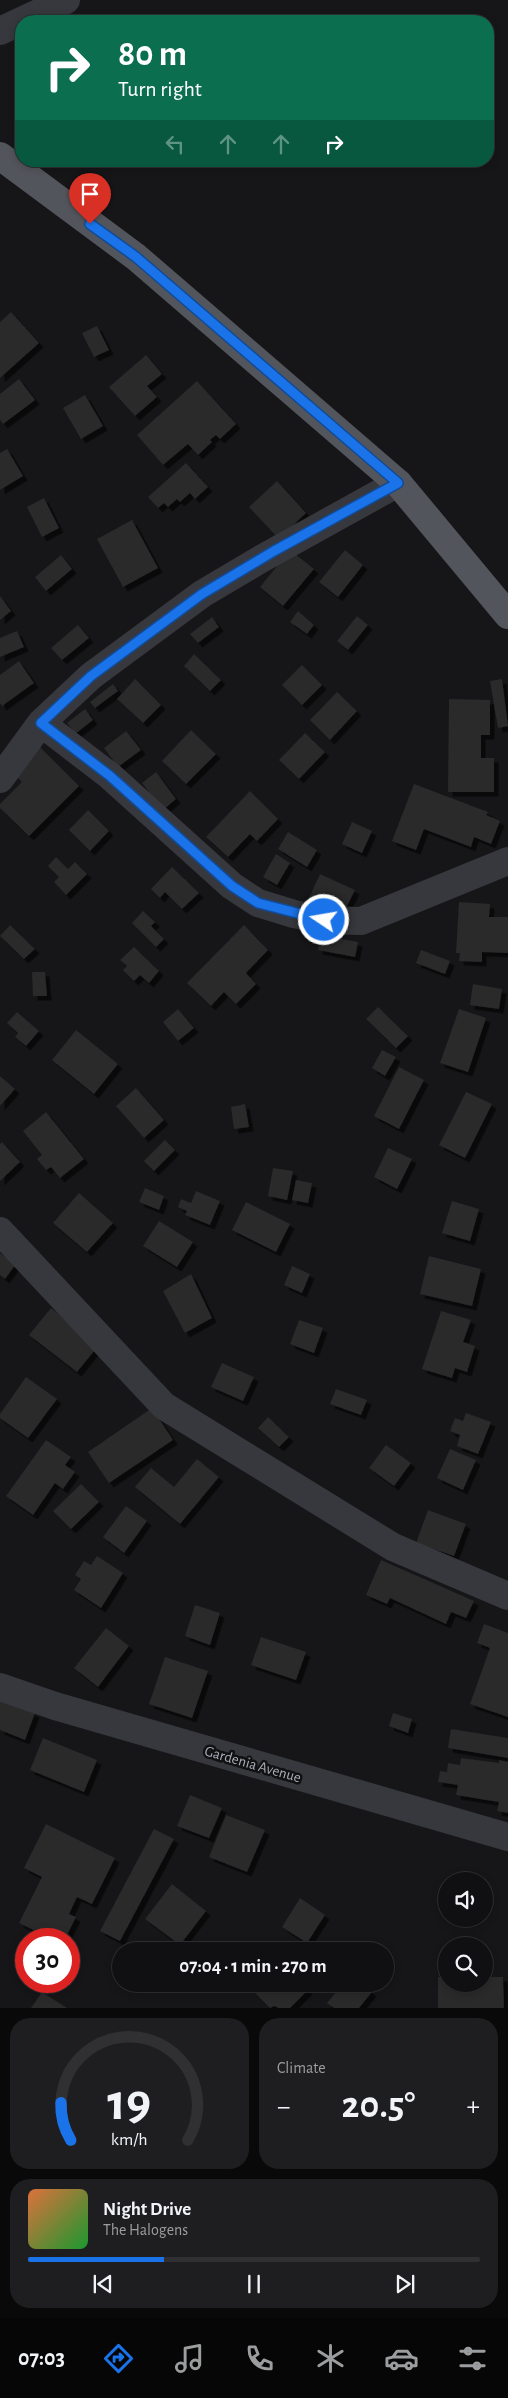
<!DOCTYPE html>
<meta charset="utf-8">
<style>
body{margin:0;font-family:"Alegreya Sans",sans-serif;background:#1e1e20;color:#f1f3f6;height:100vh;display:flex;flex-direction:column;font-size:19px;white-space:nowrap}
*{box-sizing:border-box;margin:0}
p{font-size:16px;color:#9c9d9f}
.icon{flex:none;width:28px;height:28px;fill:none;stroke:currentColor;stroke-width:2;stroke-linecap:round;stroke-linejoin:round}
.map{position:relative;height:2008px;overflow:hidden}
.drawer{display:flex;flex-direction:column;gap:10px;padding:10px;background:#09090a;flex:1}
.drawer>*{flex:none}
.top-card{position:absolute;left:15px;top:15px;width:479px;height:152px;border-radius:20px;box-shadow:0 2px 8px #0003,0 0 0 1px #303032;background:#0b6e4f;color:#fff;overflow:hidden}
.buttons{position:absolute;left:438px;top:1872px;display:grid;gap:10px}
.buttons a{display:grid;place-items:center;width:55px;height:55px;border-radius:50%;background:#101012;box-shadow:0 2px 8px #0003,0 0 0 1px #303032;font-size:25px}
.speed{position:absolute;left:15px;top:1928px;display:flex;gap:10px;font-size:25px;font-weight:700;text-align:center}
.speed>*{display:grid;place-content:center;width:65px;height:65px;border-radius:50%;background:#101012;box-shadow:0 2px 8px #0003,0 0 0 1px #303032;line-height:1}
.speed .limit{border:8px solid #d22;background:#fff;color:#111}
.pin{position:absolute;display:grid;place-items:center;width:42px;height:42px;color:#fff;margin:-51px -21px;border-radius:50% 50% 50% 0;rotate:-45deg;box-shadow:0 0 5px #0007}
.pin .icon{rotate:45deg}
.me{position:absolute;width:55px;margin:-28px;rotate:282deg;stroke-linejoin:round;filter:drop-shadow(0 0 4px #0008)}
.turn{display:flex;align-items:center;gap:18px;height:105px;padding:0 20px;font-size:22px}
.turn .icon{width:65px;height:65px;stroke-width:2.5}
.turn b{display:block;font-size:35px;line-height:42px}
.lanes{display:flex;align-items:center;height:48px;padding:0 20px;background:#0003;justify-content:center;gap:25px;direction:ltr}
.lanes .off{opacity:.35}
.big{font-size:38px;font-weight:600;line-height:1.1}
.drawer .tile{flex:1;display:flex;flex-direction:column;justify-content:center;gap:8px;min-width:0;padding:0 18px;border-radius:20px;background:#1e1e20}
.drawer .dial{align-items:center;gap:0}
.dial svg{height:130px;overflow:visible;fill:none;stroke:#303032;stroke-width:7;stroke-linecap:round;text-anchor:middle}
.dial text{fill:#f1f3f6;stroke:none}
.song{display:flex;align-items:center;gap:15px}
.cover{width:60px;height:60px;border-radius:8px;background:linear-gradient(135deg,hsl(20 70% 55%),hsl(130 70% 35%))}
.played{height:5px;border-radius:2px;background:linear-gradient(90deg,#1a73e8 30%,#303032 30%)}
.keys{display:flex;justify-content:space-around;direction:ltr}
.heat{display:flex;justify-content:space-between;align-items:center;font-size:28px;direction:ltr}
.drawer .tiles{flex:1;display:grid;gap:10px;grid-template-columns:1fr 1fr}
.tile:last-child{grid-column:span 2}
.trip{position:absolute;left:112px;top:1942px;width:282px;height:50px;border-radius:25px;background:#101012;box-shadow:0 2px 8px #0003,0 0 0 1px #303032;font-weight:600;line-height:50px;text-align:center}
.tabs{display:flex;height:80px;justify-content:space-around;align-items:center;background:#060607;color:#9c9d9f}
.tabs .icon{width:35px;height:35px}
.tabs .selected{color:#1a73e8}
.tabs b{font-size:22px;color:#f1f3f6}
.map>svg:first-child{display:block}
.building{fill:#29292c;filter:url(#shadow)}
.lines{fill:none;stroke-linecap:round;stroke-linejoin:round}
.minor{stroke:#37383d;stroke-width:28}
.major{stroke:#53555c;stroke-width:28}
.route-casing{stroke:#114b97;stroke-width:12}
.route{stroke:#1a73e8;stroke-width:9}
.labels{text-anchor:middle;stroke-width:5;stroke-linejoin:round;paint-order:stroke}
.street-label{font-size:15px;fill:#a8adb8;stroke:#111113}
</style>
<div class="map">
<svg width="508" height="2008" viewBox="0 0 508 2008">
<defs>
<filter id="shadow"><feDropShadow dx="4.5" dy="4.5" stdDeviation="0" flood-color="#0009"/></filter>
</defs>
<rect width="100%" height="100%" fill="#161618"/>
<path class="building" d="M11 312 39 343 0 378V322Z
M97 326 109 350 94 357 82 333Z
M146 355 162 374 147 386 157 397 135 416 109 387Z
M19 379 35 400 3 424 0 420V394Z
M197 381 236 424 220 439 216 435 210 440 212 442 198 455 188 444 163 465 137 435Z
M85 395 103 426 81 439 63 408Z
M7 449 23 476 0 490V453Z
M186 463 208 487 195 499 190 493 180 502 177 499 168 507 164 503 158 508 148 497Z
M277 481 306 513 279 539 249 507Z
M44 498 59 528 42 537 27 507Z
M132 520 158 568 123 587 97 539Z
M290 550 314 569 283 606 260 587Z
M345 550 363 565 338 597 319 582Z
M61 555 72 569 46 591 35 577Z
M0 596 11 611 0 620Z
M298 611 314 625 307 634 290 622Z
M357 616 368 625 348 650 337 641Z
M212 617 219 627 198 643 190 634Z
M78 625 89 638 62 660 51 648Z
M17 631 24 647 0 657V638Z
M194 654 221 680 210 691 184 666Z
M19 661 34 683 2 706 0 703V675Z
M302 665 322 685 302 705 282 685Z
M135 679 161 705 143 723 117 699Z
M502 679 508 726 498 728 490 681Z
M113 684 118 691 95 708 90 702Z
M337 692 357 711 330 740 310 720Z
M449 699 490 700V735H481V758H494V792H448Z
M85 709 93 720 75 734 67 723Z
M191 730 216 754 186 784 162 761Z
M126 731 141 750 118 767 104 748Z
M305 733 325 752 299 779 279 760Z
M38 745 79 786 29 836 0 808V804L22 782 12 772Z
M156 772 176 799 163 810 142 783Z
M414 784 488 812 486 815 500 821 491 844 474 837 471 847 424 829 416 850 392 841Z
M250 791 278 819 257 841 250 834 228 857 206 837Z
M88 810 109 831 90 851 69 830Z
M352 822 372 831 362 853 342 844Z
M288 832 317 850 307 867 278 849Z
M276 854 290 863 277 885 263 877Z
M56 857 68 869 75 862 87 874 66 895 54 882 59 877 48 866Z
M172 867 199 893 182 909 165 892 160 898 151 889Z
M320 874 355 890 342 916 308 900Z
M459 902 490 904 489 917H508V953L482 952V962L459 961 460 953H456Z
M143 911 155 922 151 926 164 939 156 947 132 923Z
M10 925 35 949 24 959 0 936Z
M244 925 268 950 246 973 256 984 236 1004 224 992 211 1006 187 983Z
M321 935 358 942 355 957 318 950Z
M134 947 159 971 149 983 140 975 134 981 123 970 127 966 120 960Z
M421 950 450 961 445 974 416 963Z
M32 972H45L47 996H33Z
M473 984 502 989 499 1009 470 1005Z
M378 1007 408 1036 396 1048 366 1019Z
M178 1009 194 1028 178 1041 163 1022Z
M459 1009 486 1018 468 1072 440 1063Z
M17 1012 39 1031 26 1046 15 1037 18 1033 7 1023Z
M76 1030 118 1064 94 1094 52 1060Z
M382 1050 396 1057 385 1076 372 1068Z
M399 1067 424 1080 399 1129 374 1116Z
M0 1076 15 1089 0 1106Z
M136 1088 164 1120 144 1138 116 1106Z
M466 1092 492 1104 465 1158 439 1145Z
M245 1104 249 1127 234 1129 231 1107Z
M46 1112 84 1159 60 1178 51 1167 46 1170 37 1159 42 1155 23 1131Z
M165 1140 175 1150 154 1171 144 1161Z
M2 1142 20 1162 0 1181V1144Z
M388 1148 412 1159 397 1189 374 1177Z
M273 1168 293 1171 287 1200 268 1196Z
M296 1180 312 1183 308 1203 292 1200Z
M145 1188 164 1196 159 1210 139 1202Z
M196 1191 220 1201 210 1225 185 1215 187 1211 178 1207 181 1199 191 1203Z
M79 1193 113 1223 87 1252 53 1223Z
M452 1201 479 1209 470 1241 442 1233Z
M246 1202 290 1224 276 1252 232 1230Z
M159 1221 193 1242 177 1267 143 1246Z
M0 1253 16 1264 5 1279 0 1275Z
M429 1256 481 1269 472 1306 420 1294Z
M292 1266 310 1274 302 1293 284 1285Z
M191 1274 212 1318 185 1333 163 1291Z
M51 1308 99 1345 77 1372 29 1335Z
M441 1311 471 1320 463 1342 475 1346 467 1372 455 1368 452 1378 422 1369Z
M299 1320 323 1328 314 1353 290 1344Z
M222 1363 254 1377 243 1401 211 1387Z
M26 1377 57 1399 28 1438 0 1418V1414Z
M336 1389 367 1400 361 1415 330 1404Z
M152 1408 173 1440 109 1483 88 1452Z
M466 1413 491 1422 478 1454 457 1446 460 1435 450 1431 455 1418 463 1421Z
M268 1417 289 1437 279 1447 258 1428Z
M46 1440 71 1457 65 1465 75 1472 63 1489 55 1483 33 1515 6 1496Z
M386 1445 411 1463 394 1486 369 1468Z
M450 1449 476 1460 463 1490 437 1478Z
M197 1459 219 1477 180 1524 135 1487 151 1468 174 1487Z
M81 1484 99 1502 71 1529 53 1511Z
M126 1506 147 1521 124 1553 103 1537Z
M428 1510 466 1524 454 1556 416 1543Z
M97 1556 123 1573 101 1608 74 1590 81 1579 75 1575 84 1561 91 1565Z
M381 1560 474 1601 466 1618 451 1612 446 1624 390 1598 387 1604 366 1595Z
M195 1605 220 1613 210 1645 185 1636Z
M484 1624 508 1633V1717L470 1704 490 1648 477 1643Z
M106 1628 129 1646 98 1687 74 1668Z
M261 1637 306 1652 296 1680 251 1665Z
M165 1657 208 1671 192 1718 149 1704Z
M0 1700 35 1713 25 1740 0 1730Z
M393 1713 412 1719 408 1733 389 1726Z
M451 1729 508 1738V1758L448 1748Z
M43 1738 97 1760 84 1792 30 1770Z
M461 1758 499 1763V1760L508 1762V1813L497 1811 499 1802 456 1795 458 1785 438 1782 440 1771 447 1772 448 1763 460 1765Z
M190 1795 222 1808 209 1838 177 1826Z
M226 1815 265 1830 247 1872 209 1857Z
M46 1824 115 1858 92 1904 77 1897 69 1914 76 1917 65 1939H52L19 1923 42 1877 24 1868Z
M154 1829 174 1839 120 1941 100 1931Z
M172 1884 206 1911 180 1945 145 1919Z
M300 1898 325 1915 307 1943 282 1927Z
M263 1944 270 1951H256Z
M438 1977H446V1984H484V1977H503L504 2008H438Z
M246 1984H302L308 1990 290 2008H278L275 2006 270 2008Z
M343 1984H362L372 1992 359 2008H334L327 2003Z
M42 1992 67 2008H31Z"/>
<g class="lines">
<path class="minor" d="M0 31 66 0
M41 723 110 776 232 886 258 903 294 914 324 920 361 921 508 861
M0 779 41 723 91 676 202 594 261 559 398 483
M0 1231 164 1406 393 1547 508 1596
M0 1687 55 1706 508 1837"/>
<path class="major" d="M0 156 136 257 398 483 508 615"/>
</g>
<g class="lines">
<g class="route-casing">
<path id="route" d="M90 224 136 257 398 483 274 551 202 594 91 676 41 723 110 776 232 886 258 903 324 920"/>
</g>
<use href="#route" class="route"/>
</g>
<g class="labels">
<g class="street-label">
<text transform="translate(253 1764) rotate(16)" y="5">Gardenia Avenue</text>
</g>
</g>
</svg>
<div class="buttons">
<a><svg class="icon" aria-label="sound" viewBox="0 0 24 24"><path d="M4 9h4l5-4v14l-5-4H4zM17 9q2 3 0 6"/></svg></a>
<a><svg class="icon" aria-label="search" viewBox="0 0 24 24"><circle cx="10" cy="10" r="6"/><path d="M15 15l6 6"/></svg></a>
</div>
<div class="speed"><div class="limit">30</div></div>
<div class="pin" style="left:90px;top:224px;background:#d93025"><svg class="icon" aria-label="arrive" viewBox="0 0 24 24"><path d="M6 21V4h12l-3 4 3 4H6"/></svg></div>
<svg class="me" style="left:324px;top:920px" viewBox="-20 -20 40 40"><circle r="17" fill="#1a73e8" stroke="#fff" stroke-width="3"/><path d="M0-11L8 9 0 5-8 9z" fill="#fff"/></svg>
<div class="trip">07:04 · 1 min · 270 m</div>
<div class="top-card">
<div class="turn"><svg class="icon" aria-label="right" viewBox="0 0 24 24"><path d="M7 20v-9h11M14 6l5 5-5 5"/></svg><div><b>80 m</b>Turn right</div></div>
<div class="lanes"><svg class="icon off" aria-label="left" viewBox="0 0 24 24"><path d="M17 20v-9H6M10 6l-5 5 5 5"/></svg><svg class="icon off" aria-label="ahead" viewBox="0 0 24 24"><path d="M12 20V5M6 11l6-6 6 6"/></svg><svg class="icon off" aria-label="ahead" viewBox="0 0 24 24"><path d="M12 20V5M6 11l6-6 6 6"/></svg><svg class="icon" aria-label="right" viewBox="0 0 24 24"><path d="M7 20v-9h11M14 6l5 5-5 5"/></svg></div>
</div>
</div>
<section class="drawer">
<div class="tiles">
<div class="tile dial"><svg viewBox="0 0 100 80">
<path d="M14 69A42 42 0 1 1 86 69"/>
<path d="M14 69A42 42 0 0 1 8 46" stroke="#1a73e8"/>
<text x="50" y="56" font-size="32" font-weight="700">19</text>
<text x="50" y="72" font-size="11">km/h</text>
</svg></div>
<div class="tile"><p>Climate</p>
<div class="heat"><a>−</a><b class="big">20.5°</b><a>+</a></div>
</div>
<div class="tile">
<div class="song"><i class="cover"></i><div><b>Night Drive</b><p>The Halogens</p></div></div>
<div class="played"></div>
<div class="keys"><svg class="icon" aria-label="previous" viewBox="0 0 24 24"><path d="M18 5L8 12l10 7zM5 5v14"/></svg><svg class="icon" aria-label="pause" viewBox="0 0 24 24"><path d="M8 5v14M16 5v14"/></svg><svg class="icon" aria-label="next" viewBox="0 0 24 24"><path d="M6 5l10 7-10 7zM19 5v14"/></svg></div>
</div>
</div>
</section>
<nav class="tabs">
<b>07:03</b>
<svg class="icon selected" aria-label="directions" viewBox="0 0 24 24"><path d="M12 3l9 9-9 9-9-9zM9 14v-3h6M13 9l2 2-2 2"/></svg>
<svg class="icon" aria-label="music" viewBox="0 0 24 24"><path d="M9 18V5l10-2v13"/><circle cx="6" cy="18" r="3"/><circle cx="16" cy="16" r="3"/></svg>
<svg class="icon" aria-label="phone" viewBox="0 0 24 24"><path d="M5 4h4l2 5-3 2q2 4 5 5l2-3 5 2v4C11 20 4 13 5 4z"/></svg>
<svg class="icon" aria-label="climate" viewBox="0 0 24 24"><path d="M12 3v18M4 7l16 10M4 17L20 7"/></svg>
<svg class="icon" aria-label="car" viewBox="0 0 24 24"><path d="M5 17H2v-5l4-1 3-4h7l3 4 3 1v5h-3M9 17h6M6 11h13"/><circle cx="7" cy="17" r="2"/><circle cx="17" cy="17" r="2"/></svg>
<svg class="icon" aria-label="filters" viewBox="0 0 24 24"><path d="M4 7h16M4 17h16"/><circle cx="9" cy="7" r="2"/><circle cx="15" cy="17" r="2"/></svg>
</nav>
